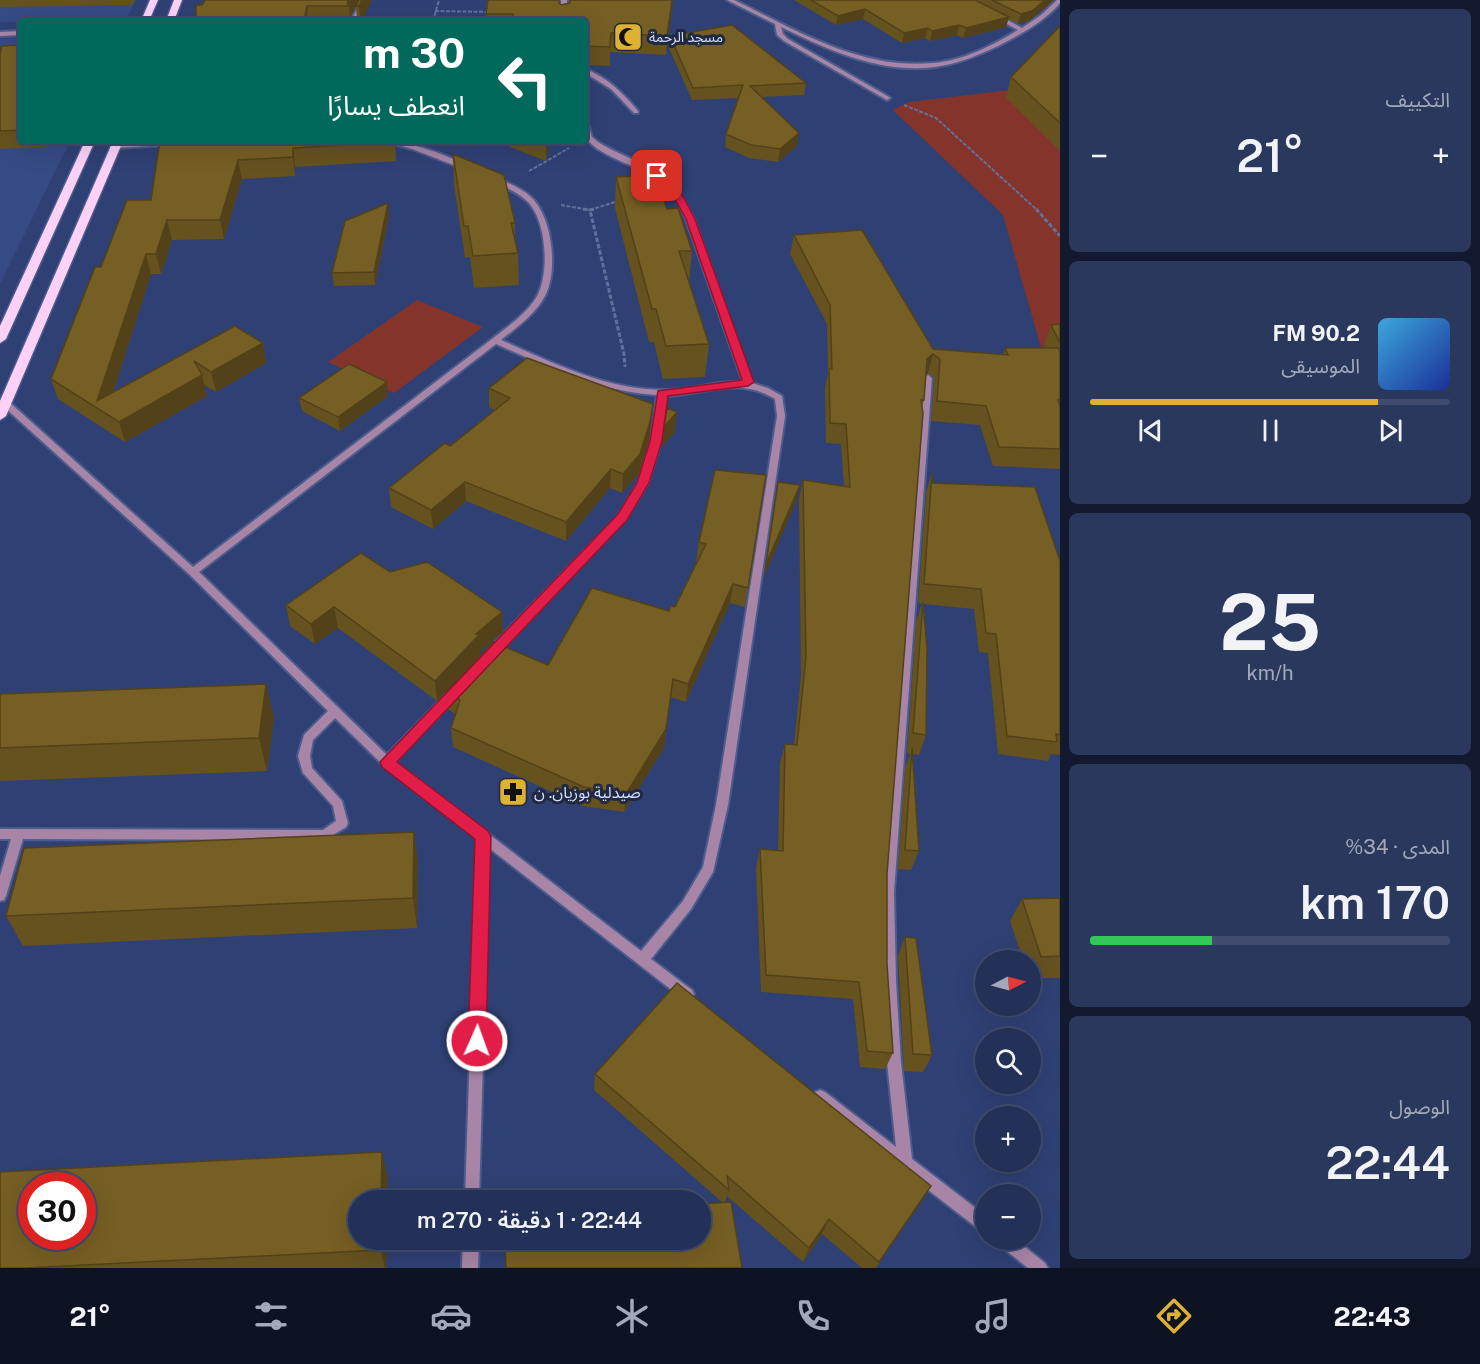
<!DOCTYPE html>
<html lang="ar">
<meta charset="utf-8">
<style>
body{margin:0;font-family:"Public Sans","Noto Sans Arabic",sans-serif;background:#2b385d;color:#f1f3f6;direction:rtl;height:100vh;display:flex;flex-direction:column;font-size:22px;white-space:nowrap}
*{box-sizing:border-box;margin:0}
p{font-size:20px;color:#a3a9ba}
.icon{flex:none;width:33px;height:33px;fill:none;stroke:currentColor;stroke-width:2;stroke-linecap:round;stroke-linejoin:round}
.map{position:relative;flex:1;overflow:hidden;direction:ltr}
.sheet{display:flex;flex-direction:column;gap:9px;padding:9px;background:#131a30;width:420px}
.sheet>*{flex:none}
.top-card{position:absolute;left:18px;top:18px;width:570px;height:126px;border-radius:6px;box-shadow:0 6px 24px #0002,0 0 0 2px #404b6d;direction:rtl;background:#00695c;color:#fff;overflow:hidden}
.needle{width:39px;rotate:84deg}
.fabs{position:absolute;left:975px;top:950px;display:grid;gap:12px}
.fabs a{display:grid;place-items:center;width:66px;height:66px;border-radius:50%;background:#233057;box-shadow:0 6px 24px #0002,0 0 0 2px #404b6d;font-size:30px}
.speed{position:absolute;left:18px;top:1172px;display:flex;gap:12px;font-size:30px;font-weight:700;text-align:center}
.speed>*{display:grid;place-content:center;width:78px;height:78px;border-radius:50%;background:#233057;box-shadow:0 6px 24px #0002,0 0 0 2px #404b6d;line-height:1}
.speed .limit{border:9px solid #d22;background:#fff;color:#111}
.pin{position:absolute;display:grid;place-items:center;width:51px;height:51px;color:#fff;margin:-26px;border-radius:12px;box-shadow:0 3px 9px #0006}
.me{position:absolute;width:66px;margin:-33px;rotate:2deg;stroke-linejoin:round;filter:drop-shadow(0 0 4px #0008)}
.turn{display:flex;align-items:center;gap:21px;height:126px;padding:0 24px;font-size:27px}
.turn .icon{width:78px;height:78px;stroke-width:2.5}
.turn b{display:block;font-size:42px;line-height:51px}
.big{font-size:45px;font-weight:600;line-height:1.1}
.sheet .widget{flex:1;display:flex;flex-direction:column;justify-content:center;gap:9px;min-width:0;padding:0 21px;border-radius:9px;background:#2b385d}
.sheet .dial{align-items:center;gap:0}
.dial b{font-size:78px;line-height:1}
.song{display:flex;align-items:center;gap:18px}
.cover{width:72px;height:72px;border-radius:9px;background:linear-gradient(135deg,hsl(200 70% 55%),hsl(230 70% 35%))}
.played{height:6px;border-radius:3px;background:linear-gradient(90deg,#ddb133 80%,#404b6d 80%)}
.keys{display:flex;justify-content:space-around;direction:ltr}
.heat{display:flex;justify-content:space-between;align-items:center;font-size:33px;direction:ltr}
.charge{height:9px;border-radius:4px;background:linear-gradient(90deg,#34c759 34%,#404b6d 0)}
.trip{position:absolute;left:348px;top:1190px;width:363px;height:60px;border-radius:30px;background:#233057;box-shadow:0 6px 24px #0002,0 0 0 2px #404b6d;font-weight:600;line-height:60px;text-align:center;direction:rtl}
.tab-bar{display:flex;height:96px;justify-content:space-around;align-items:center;background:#0e1323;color:#a3a9ba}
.tab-bar .icon{width:42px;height:42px}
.tab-bar .current{color:#ddb133}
.tab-bar b{font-size:27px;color:#f1f3f6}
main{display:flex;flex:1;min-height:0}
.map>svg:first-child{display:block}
.built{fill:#364a85}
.green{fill:#85342c}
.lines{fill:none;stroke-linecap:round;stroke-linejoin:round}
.minor-casing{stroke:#4c5d8d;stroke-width:4}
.major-casing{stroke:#4c5d8d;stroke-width:3}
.path-far1{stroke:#61719e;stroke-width:2;stroke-dasharray:4 1.5;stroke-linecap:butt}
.path{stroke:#61719e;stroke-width:3;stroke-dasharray:4.5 2;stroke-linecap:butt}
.minor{fill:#a885a6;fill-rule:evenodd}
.major{fill:#fbd1f8;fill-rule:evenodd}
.wall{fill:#65521f}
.shaded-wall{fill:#534219}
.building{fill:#765f24;stroke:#534219;stroke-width:1.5;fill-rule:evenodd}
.route{fill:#e11d48;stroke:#92132f;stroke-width:1.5}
.labels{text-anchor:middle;stroke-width:6;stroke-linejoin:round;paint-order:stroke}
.far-poi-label{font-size:14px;fill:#d2dffe;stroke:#202941;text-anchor:start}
.poi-label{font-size:16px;fill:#d2dffe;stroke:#202941;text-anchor:start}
</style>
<main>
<section class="sheet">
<div class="widget"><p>التكييف</p>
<div class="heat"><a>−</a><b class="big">21°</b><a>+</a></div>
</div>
<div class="widget">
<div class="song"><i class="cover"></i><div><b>90.2 FM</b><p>الموسيقى</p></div></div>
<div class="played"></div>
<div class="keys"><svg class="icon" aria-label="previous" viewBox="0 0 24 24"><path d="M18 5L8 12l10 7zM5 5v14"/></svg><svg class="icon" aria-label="pause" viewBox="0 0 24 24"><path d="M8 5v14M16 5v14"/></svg><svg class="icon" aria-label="next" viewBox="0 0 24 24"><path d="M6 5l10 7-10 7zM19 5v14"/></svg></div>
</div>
<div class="widget dial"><b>25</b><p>km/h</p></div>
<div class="widget"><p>المدى · 34%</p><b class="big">170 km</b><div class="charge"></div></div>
<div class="widget"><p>الوصول</p><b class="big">22:44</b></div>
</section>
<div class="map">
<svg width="1060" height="1268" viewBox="0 0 1060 1268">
<rect width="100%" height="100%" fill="#2f4074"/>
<path class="built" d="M0 0H136L125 21 21 22H0Z
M21 38V141H70L0 284V39Z"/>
<path class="green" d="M1060 84V364L1043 354 1003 215 893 110 909 102Z
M417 300 483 327 394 393 328 362Z"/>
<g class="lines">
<g class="minor-casing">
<path id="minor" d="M361 0H367L357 21H351Z
M561 0H567V21H561Z
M727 0H734C796 30 861 70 933 63 963 61 993 45 1018 30L994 17V15H998L1022 28 1041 15 1057 0H1060V3C1044 22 1021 34 1000 45 979 55 958 64 935 67 881 74 828 50 781 27L783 34 788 39 889 97 890 98 887 100 784 41 777 35 775 24Z
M21 31V35L0 36V32Z
M585 69C607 77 623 93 638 111V113H634L611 89 585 73Z
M585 122 588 124 592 137 598 142C621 157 652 164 671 183 681 193 687 207 694 219L752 383 768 388 782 396 785 416 728 805 713 872 691 909 651 959 692 990 694 994 692 998 687 1000 682 998 489 848 479 1200H465L477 838 383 765 335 718 313 740 310 756 312 768 342 801 348 823 346 827 325 840 23 839 6 896 4 900 0 901V876L11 839H0V829L323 830 336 821 333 806 303 773 298 756 304 735 328 711 189 574 3 406H0V400L8 401 193 567 492 339C507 327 525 315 536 298 550 275 547 222 528 202 518 192 504 187 492 181L490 180 494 178C507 182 521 188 531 197 552 217 558 268 546 294 536 314 517 327 501 340 553 363 606 390 665 390 691 391 717 380 743 382L686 219C681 208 676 195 666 186 644 165 603 161 585 137ZM496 344C548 367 600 392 657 395L651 441 638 483 619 515 486 652 485 655 486 658H494L626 519 648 483 661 441 666 396C706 394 738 376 775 399L777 416 716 805 703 867 683 901 641 951 395 762 460 694 461 691 460 688H452L387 755 199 572Z
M165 141H202L199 143 116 148 113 146 116 144Z
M384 141C407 141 451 155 469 168L464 169 412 149Z
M928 375 932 378 894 892 896 981 901 1062 912 1159 986 1216V1233L981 1231 815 1102 813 1097 815 1092 820 1090 825 1092 896 1147 887 1062 882 981V892L924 378Z
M463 1239H479L478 1268H462Z
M995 1239H1015L1045 1263 1048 1268H1028L998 1244Z"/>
</g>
<g class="major-casing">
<path id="major" d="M150 0H158L149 21H141Z
M174 0H182L174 21H166Z
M85 141H95L6 339 0 343V326Z
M113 141H123L6 416 0 420V401Z"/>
</g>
<path class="path-far1" d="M435 11 491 12
M433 21 439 0
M904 105 936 118 1037 210
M529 171 569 148
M561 205 590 210
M590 210 618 201"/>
<path class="path" d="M583 209 590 210
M594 209 590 210 624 354 625 367
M1036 209 1060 236"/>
<use href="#minor" class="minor"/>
<use href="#major" class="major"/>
</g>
<path class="wall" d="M0 0H135L132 5 0 7Z
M359 0 350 18V21H196V5Z
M359 0 362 21H357L356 6Z
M569 0H673L666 55 610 52V66L585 65V21H486V14L559 3 561 5 569 3Z
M794 0H1054L1029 21 1018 23 1008 19 1006 27 963 38 957 35 930 41 925 38 902 43 863 19 836 25Z
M1060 26V151L1006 98 1011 77Z
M670 36 806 83 804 95 762 97 797 146 778 162 749 158 725 147 726 134 739 98 692 100 669 48Z
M21 45V141H45L43 147 0 149V53Z
M160 141 395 142 396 161 295 167V176L242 179 224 239 172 240 161 274H151L113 393 235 326 263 343 266 363 216 392 204 385 207 396 125 442 58 399 51 379 101 267 151 200Z
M510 141H549L546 161 510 147Z
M453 154 515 223V237L518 253 519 285 474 288 470 257 465 258 454 185Z
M616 177 667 209 692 251 689 283 709 344 705 377 663 379 654 342H649L615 208Z
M388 203 389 216 375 285 334 286 332 273Z
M794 235 933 349 1003 355 1005 348H1046L1044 345 1051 325 1060 324V469L993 466 980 425 931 421 934 378 928 373 926 375 924 400 922 407 887 874V964L893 1053 885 1069 860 1067 853 999 761 992 756 868 760 849 778 850 780 763 785 744 794 745 801 675 799 500 803 480 844 486 841 444 826 443 825 388 828 374 827 324 790 254Z
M489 388 651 423 649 441 639 473 622 493 610 488 566 541 466 501 433 529 391 507 389 488 450 446 495 410 489 407Z
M388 396 340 431 302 411 299 398Z
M715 470 748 588 745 607 730 603 686 702 670 697 664 748 624 812 583 806 453 747 451 728 455 714 448 709 447 691 548 665 669 611 675 607 698 562 696 561 699 542Z
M932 473 933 483 1060 561V755L1051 754 1048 761 998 754 988 653 979 652 974 609 923 604 926 735 919 755 913 754 919 851 911 870 898 869 905 768 910 754 907 753 916 622 922 604 918 603 926 492Z
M390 572 502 612 503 632 480 651V655L437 701 338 628 315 644 290 626 286 605Z
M0 694 274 717 267 771 0 781Z
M414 832 418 863 417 928 23 946 6 916Z
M1060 898V978H1030V960H1023L1010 921 1022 899Z
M905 937 932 1055 923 1072 904 1071 898 956Z
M595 1074 931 1186 876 1268H862L822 1234 803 1262 727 1196 725 1202H722L594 1090Z
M388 1178 358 1239H387L386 1268H0Z"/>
<path class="shaded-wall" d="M349 0H359L350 18 349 6 347 3Z
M362 0H372L362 21H361L359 6Z
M672 0H673L666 55 667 36Z
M1045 0H1054L1029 21 1018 23 1021 14Z
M307 6 308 21H305L304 19Z
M865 9 863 19 836 25 838 16Z
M1009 17 1006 27 963 38 966 28Z
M959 25 957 35 930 41 932 31Z
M928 28 925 38 902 43 904 33Z
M799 133 797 146 778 162 780 149Z
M41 141H45L43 147Z
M546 141H549L546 161Z
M293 148 295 167V176L293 157Z
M238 160 242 179 224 239 220 220Z
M388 203 389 216 375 285 374 272Z
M167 220 172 240 161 274 156 254Z
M146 254 151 274 106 414 97 401Z
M263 343 266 363 216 392 211 372Z
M933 354 928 373 922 378 927 359Z
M202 375 207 396 125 442 119 422Z
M387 382 388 396 340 431 338 417Z
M653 404 649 441 639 473 622 493 623 474Z
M677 412 675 432 662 447 664 427Z
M611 469 610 488 566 541V522Z
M465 482 466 501 433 529 431 510Z
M800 485 797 499 764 578 766 564Z
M733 584 730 603 686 702 688 684Z
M334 607 338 628 315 644 311 624Z
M502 612 503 632 480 651V655L437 701 435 681 476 634Z
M266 684 274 717 267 771 259 738Z
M666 729 664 748 624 812 626 794Z
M414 832 418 863 417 928 413 898Z
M382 1152 388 1178 387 1200H381Z
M931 1186 922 1201 875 1268 879 1262Z
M829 1219 822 1234 803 1262 809 1248Z
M380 1239H387L386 1268H385L380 1250Z"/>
<path class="building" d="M205 0H349L347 3 349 6H307L304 19 247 20 246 21H196V5H202Z
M359 0H362L359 6H356Z
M488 0H559V3L561 5 570 3V0H672L667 36 611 33 610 47 585 46V21H513V14H486Z
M811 0H975L1009 17 966 28 959 25 932 31 928 28 904 33 865 9 838 16Z
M992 0H1045L1032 11 1021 14Z
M732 25 806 83 750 86 799 133 780 149 751 145 726 134 743 85 693 88 670 36Z
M1060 26V123L1011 77Z
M21 45V130L0 131V53L2 46Z
M160 141H391L395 142 293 148V157L238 160 220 220H167L156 254H146L97 401 235 326 263 343 211 372 194 361 202 375 119 422 51 379 95 267H101L127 200H151Z
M453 154 504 175 515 223H511L518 253 473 256 468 226H464Z
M656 175 667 209 678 208 692 251H679L709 344 666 346 656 309H652L616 177Z
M388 203 374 272 332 273 345 221Z
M862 230 933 349 1008 355 1005 348H1058L1060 352V400H1058L1060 406V449L999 447 986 406 937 401 940 359 933 354 927 359 924 400H921L923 413 887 874V964L893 1053 867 1051 859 982 766 975 760 849 783 851 785 744 797 745 806 656 803 480 850 487 846 424 830 423 829 369H832L830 305 794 235Z
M1060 324V343L1051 325Z
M527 358 653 404 650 422 640 454 623 474 611 469 566 522 465 482 431 510 389 488 445 443 450 446 510 398 489 388Z
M349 364 387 382 338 417 299 398Z
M667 408 677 412 664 427Z
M715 470 766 475 748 588 733 584 688 684 673 679 666 729 626 794 584 787 451 728 460 700 447 691 493 642 548 665 592 588 669 611 671 606 675 607 706 544 699 542Z
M932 473 933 483 1035 487 1060 561V735L1056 734 1057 742 1007 736 996 634 986 633 981 589 924 584Z
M778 482 800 485 766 564Z
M361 553 390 572 427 562 502 612 476 634 479 635 435 681 334 607 311 624 286 605Z
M923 602 927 649 926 735 913 733Z
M266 684 259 738 0 748V694Z
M912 748 919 851 905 850Z
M414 832 413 898 6 916 24 848Z
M1060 898V956L1041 957 1022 899Z
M905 937 916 938 932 1055 913 1054Z
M677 983 931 1186 879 1262 829 1219 809 1248 727 1176 729 1190 595 1074Z
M382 1152 381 1200H358V1239H380V1250L26 1268H0V1172ZM32 1185H82V1236H32Z
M731 1202 742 1268H506L505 1239H700V1204Z"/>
<path class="route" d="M654 174C674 173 687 204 695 219L754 382 748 386 668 396 662 441 649 483 627 520 397 762 488 831 491 836 486 1041 483 1047 477 1049 470 1047 468 1041 475 839 382 767 380 762 618 514 637 483 650 441 658 391 742 380 686 219C677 202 670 189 654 178Z"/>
<defs>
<g id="mosque-square" transform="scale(1.5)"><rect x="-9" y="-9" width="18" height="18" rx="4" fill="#ddb133" stroke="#202941"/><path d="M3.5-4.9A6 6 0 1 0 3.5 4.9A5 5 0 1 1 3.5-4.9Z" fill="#111"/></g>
<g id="pharmacy-square" transform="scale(1.5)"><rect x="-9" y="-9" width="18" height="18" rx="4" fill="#ddb133" stroke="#202941"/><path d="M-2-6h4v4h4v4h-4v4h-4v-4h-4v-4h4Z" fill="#111"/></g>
</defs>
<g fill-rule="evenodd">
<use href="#mosque-square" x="628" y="37"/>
<use href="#pharmacy-square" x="513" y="792"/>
</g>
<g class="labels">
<g class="far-poi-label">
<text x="649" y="42">مسجد الرحمة</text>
</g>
<g class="poi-label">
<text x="534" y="798">صيدلية بوزيان. ن</text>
</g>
</g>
</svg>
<div class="fabs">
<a><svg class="needle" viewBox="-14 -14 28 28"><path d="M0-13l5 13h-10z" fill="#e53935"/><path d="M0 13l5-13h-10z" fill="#a3a9ba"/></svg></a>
<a><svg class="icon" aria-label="search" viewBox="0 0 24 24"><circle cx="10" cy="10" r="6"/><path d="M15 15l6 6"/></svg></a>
<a>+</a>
<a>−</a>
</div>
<div class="speed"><div class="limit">30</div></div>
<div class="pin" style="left:657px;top:176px;background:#d93025"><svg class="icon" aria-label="arrive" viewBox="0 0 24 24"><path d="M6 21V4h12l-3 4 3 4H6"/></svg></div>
<svg class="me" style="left:477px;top:1041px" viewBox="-20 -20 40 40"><circle r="17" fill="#e11d48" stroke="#fff" stroke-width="3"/><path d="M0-11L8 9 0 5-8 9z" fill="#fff"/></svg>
<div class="trip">22:44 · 1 دقيقة · 270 m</div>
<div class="top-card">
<div class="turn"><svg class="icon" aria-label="left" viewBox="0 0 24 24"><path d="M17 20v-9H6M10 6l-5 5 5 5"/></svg><div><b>30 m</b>انعطف يسارًا</div></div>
</div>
</div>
</main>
<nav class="tab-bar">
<b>22:43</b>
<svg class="icon current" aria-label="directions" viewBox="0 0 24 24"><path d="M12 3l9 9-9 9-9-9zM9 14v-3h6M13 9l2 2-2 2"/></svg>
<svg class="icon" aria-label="music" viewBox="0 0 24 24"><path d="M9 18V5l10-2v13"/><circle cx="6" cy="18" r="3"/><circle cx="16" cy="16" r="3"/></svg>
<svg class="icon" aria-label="phone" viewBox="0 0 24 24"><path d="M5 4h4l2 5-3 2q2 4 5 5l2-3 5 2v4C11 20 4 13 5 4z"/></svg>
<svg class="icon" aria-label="climate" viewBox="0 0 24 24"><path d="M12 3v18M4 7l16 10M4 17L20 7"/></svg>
<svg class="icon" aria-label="car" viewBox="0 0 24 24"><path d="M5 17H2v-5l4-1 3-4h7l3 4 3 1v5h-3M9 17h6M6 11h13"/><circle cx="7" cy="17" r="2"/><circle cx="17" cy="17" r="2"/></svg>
<svg class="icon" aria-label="filters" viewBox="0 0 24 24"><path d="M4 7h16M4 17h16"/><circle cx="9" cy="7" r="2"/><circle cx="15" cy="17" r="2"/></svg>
<b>21°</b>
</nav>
